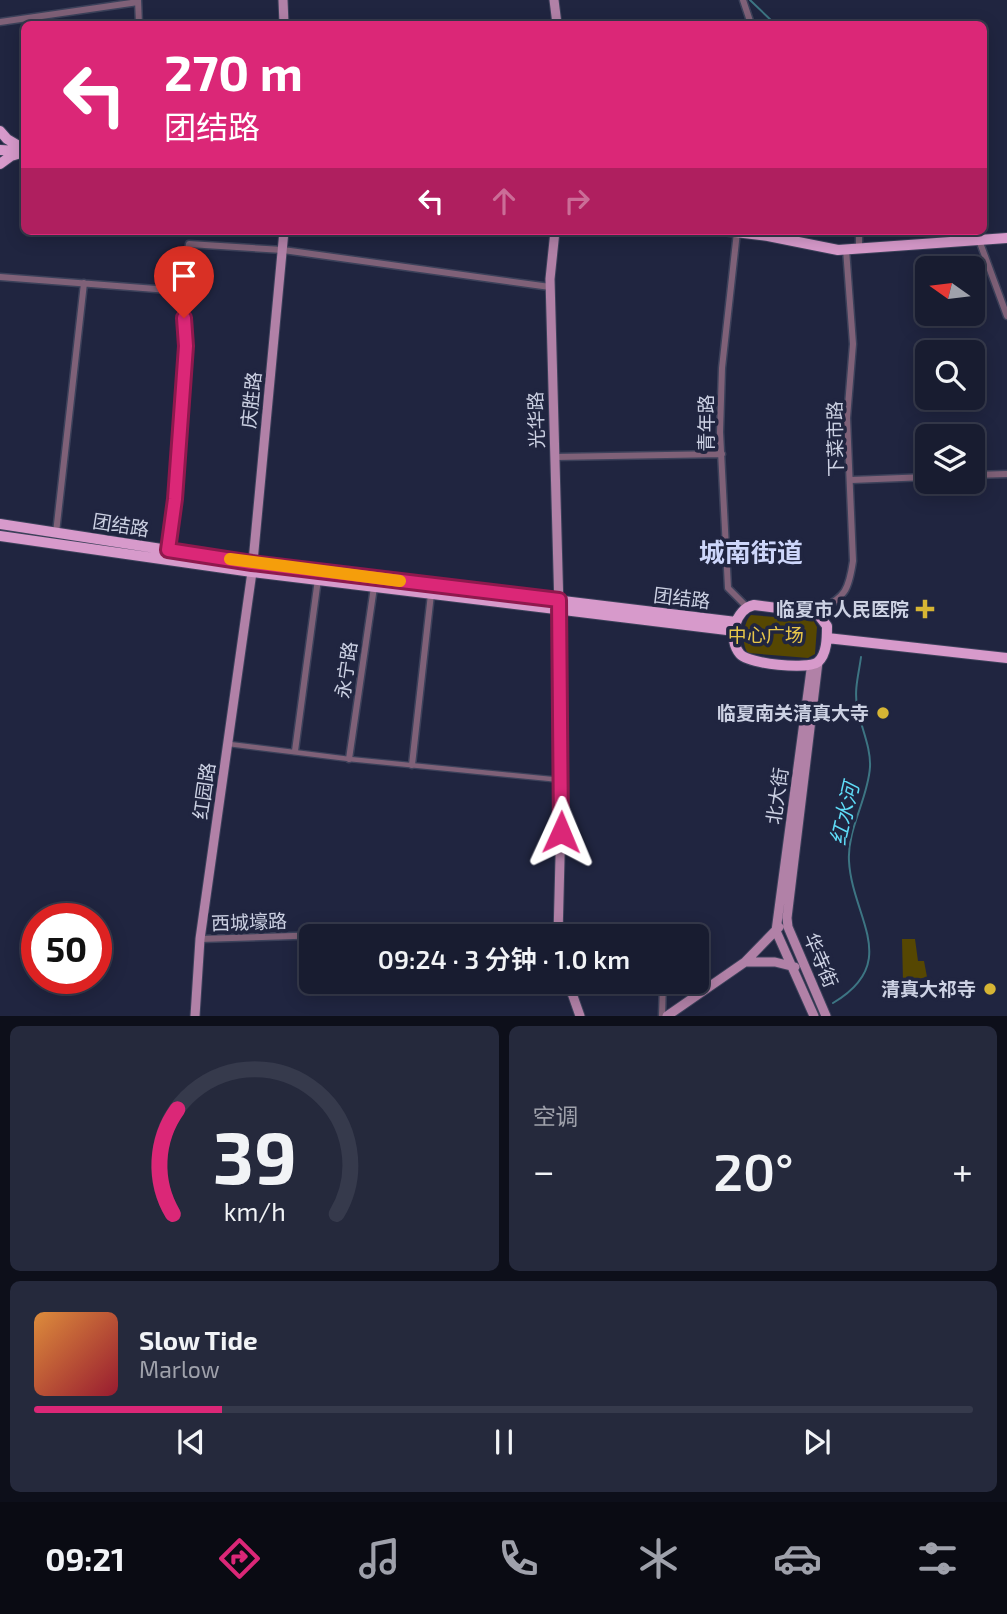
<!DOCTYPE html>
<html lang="zh">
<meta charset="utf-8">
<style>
body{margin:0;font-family:"Exo 2","Noto Sans SC",sans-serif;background:#25293c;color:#f1f3f6;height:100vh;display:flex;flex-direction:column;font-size:26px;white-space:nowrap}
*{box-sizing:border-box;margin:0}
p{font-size:23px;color:#9fa1ab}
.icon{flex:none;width:38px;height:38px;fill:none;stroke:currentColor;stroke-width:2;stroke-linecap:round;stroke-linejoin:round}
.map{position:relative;height:1016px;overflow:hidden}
.sheet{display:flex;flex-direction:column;gap:10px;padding:10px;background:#0d0f1a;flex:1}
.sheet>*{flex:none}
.top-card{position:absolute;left:21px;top:21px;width:966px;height:214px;border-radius:10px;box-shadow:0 4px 18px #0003,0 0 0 2px #363a4c;background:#db2777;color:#fff;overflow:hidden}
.needle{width:46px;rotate:284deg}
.tools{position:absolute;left:915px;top:256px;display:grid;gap:14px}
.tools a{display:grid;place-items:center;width:70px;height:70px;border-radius:10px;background:#181c30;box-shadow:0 4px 18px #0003,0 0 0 2px #363a4c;font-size:35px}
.speed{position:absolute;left:21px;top:903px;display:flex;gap:14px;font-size:35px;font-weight:700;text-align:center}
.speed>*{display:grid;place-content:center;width:91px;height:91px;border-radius:50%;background:#181c30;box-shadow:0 4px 18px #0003,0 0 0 2px #363a4c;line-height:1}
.speed .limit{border:10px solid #d22;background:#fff;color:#111}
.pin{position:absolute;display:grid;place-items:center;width:60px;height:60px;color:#fff;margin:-72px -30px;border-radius:50% 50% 50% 0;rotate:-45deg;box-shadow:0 0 7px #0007}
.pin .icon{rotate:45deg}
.me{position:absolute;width:77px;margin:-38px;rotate:1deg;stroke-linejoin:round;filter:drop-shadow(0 0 5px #0008)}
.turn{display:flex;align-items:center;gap:24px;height:147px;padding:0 28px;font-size:32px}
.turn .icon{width:91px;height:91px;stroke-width:2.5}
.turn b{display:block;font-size:49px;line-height:60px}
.lanes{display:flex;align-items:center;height:66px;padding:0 28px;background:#0003;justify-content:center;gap:35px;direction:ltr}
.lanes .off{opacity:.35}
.big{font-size:52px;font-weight:600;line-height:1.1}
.sheet .tile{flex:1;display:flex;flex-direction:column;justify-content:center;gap:10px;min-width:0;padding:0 24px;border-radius:10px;background:#25293c}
.sheet .dial{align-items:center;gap:0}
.dial svg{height:182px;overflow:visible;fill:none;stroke:#363a4c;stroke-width:7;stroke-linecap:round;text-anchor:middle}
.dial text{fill:#f1f3f6;stroke:none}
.song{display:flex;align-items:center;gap:21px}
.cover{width:84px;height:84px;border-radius:10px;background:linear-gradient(135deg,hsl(30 70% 55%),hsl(350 70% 35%))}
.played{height:7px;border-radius:4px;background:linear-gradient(90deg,#db2777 20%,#363a4c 20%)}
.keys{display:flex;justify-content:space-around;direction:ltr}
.heat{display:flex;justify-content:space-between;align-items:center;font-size:38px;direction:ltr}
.sheet .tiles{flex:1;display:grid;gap:10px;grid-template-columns:1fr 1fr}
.tile:last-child{grid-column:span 2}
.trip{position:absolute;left:299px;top:924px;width:410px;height:70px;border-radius:10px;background:#181c30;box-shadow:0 4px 18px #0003,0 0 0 2px #363a4c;font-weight:600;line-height:70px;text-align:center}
.menu{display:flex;height:112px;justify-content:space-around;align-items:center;background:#0a0b13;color:#9fa1ab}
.menu .icon{width:49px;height:49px}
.menu .selected{color:#db2777}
.menu b{font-size:32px;color:#f1f3f6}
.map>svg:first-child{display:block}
.green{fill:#564702}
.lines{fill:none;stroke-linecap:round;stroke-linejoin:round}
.stream{stroke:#3d7583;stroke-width:2}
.pedestrian-casing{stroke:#3c415a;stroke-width:7}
.minor-casing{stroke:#3c415a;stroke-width:9}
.secondary-casing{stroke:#3c415a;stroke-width:11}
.primary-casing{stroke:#3c415a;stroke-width:12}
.pedestrian{stroke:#7f6178;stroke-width:4.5}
.minor{stroke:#7f6178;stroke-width:6}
.secondary{stroke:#b181a7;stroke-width:9}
.primary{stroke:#d79acb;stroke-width:10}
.route-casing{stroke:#8e194d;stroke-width:18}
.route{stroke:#db2777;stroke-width:12}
.slow{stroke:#f59e0b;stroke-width:12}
.poi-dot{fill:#d6b534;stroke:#202540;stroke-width:2.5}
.labels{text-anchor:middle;stroke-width:7;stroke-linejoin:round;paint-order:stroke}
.street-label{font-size:19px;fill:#ccd1e3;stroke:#202540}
.poi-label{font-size:19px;font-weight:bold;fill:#ccd1e3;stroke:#202540;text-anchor:end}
.park-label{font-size:19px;fill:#e8c74a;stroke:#202540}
.water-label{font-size:21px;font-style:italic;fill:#5fdcf7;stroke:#202540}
.district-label{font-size:26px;font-weight:bold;fill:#cdd6fa;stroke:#202540}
</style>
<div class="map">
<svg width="1007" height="1016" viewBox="0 0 1007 1016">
<rect width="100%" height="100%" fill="#202540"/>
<path class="green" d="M751 615 813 620 817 627 815 654 808 658 748 653C741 645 743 622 751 615Z
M902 939H915L918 961H924L927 977 903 982Z"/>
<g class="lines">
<path class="stream" d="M750 0 775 24
M833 1003C902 962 852 918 849 861 847 829 868 799 870 767 871 746 860 726 857 705 854 689 859 673 861 657"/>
<g class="pedestrian-casing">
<path id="pedestrian" d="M229 744 349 759 561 780"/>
</g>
<g class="minor-casing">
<path id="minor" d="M138 0 139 24
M743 0 751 24
M0 22 138 2
M859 231V248
M737 232 722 368 720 432 728 588 747 607
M979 240 1007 316
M0 277 182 291
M555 457 722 454
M973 475 1007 474
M851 480 928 477
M56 533 84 283
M168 551 175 499 186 346 182 291 189 244 283 250 550 287
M817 613C844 595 848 595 853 561L847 418 853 344 846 249
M295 751 318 579
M349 759 374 587
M412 765 431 594
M200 939 357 934 383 936
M662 1016 663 982"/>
</g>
<g class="secondary-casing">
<path id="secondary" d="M283 0 284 24
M554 0 557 24
M555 231 550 279 559 608 562 780 558 936
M818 662 787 918 788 927 826 1016
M811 670 776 931 814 1016
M745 962H775L795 967
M568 982 580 1016
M195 1016 200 939 252 572 284 231
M667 1016 745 962 779 927"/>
</g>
<g class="primary-casing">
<path id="primary" d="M0 131 7 139 24 149
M0 150 20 151
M0 164 11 156 24 152
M727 231 768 236 838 250 1007 238
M0 524 252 563 736 622
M0 536 252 572 735 631
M754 605 817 613 827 626C827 638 827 654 818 662 807 670 749 664 740 654 727 639 735 609 754 605Z
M827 638 1007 658"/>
</g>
<use href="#pedestrian" class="pedestrian"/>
<use href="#minor" class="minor"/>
<use href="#secondary" class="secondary"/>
<use href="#primary" class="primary"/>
</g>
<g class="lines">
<g class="route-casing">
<path id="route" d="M184 318 186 346 175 499 168 550 252 563 559 600 561 832"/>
</g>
<use href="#route" class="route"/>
<path class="slow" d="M230 559 400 581"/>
</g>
<g class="poi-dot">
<path d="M921.5 598.5h7v7h7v7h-7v7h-7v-7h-7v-7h7z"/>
<circle cx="883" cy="713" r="7"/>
<circle cx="990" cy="989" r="7"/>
</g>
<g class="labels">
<g class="street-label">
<text transform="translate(251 400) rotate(-84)" y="7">庆胜路</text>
<text transform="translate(536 420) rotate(-92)" y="7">光华路</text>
<text transform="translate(706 423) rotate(-90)" y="7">青年路</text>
<text transform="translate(835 439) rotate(-91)" y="7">下菜市路</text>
<text transform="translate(121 525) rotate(9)" y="7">团结路</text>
<text transform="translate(682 598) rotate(7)" y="7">团结路</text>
<text transform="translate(346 670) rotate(-82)" y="7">永宁路</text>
<text transform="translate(204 791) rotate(-82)" y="7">红园路</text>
<text transform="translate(777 796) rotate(-82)" y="7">北大街</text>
<text transform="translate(249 922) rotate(-2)" y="7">西城壕路</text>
<text transform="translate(821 960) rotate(67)" y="7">华寺街</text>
</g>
<g class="poi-label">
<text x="909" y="616">临夏市人民医院</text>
<text x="869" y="720">临夏南关清真大寺</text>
<text x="976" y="996">清真大祁寺</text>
</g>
<g class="park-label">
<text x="766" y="642">中心广场</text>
</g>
<g class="water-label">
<text transform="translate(845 814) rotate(-77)" y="7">红水河</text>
</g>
<g class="district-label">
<text x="751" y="562">城南街道</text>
</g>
</g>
</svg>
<div class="tools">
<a><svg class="needle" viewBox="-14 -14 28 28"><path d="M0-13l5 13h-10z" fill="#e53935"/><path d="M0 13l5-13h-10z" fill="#9fa1ab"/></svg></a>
<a><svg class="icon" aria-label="search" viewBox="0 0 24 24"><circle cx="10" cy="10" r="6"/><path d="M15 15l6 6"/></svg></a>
<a><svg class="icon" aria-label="layers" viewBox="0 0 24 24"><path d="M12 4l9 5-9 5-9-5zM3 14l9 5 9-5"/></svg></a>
</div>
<div class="speed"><div class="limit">50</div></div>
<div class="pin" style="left:184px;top:318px;background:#d93025"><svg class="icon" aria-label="arrive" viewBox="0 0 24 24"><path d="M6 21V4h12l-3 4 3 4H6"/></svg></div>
<svg class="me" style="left:561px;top:832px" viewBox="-20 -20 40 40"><path d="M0-17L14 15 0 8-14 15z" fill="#db2777" stroke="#fff" stroke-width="4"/></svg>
<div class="trip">09:24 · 3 分钟 · 1.0 km</div>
<div class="top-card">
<div class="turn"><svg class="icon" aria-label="left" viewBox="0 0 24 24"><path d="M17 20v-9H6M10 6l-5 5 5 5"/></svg><div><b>270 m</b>团结路</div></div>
<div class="lanes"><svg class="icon" aria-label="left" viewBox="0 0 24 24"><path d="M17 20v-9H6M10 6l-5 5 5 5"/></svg><svg class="icon off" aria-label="ahead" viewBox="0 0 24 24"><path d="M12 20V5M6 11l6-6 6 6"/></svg><svg class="icon off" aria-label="right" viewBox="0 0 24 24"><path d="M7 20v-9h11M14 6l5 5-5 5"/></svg></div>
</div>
</div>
<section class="sheet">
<div class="tiles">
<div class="tile dial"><svg viewBox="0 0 100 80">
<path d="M14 69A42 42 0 1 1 86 69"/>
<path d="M14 69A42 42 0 0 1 16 23" stroke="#db2777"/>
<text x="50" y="56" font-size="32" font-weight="700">39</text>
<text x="50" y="72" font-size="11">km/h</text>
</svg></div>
<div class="tile"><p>空调</p>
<div class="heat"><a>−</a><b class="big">20°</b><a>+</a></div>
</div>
<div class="tile">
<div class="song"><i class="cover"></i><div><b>Slow Tide</b><p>Marlow</p></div></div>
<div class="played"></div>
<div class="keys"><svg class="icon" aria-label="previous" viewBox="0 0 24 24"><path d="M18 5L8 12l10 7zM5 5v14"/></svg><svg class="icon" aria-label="pause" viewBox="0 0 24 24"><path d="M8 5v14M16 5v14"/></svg><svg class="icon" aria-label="next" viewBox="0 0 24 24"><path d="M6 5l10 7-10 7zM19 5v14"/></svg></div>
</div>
</div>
</section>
<nav class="menu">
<b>09:21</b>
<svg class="icon selected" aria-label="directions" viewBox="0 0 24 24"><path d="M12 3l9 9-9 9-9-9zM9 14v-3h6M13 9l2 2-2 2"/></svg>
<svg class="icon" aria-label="music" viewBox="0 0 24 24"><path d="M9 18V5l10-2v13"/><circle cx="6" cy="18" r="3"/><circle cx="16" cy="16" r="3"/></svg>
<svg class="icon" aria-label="phone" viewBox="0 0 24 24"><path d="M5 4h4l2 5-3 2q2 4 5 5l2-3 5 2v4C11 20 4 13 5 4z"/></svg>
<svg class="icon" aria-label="climate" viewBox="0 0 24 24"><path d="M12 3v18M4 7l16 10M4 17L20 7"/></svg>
<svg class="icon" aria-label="car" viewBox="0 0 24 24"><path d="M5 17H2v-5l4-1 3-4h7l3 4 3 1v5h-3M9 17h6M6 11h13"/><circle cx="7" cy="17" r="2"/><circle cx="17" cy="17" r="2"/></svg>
<svg class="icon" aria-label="filters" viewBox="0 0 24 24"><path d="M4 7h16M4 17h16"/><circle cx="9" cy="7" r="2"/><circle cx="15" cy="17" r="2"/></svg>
</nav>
